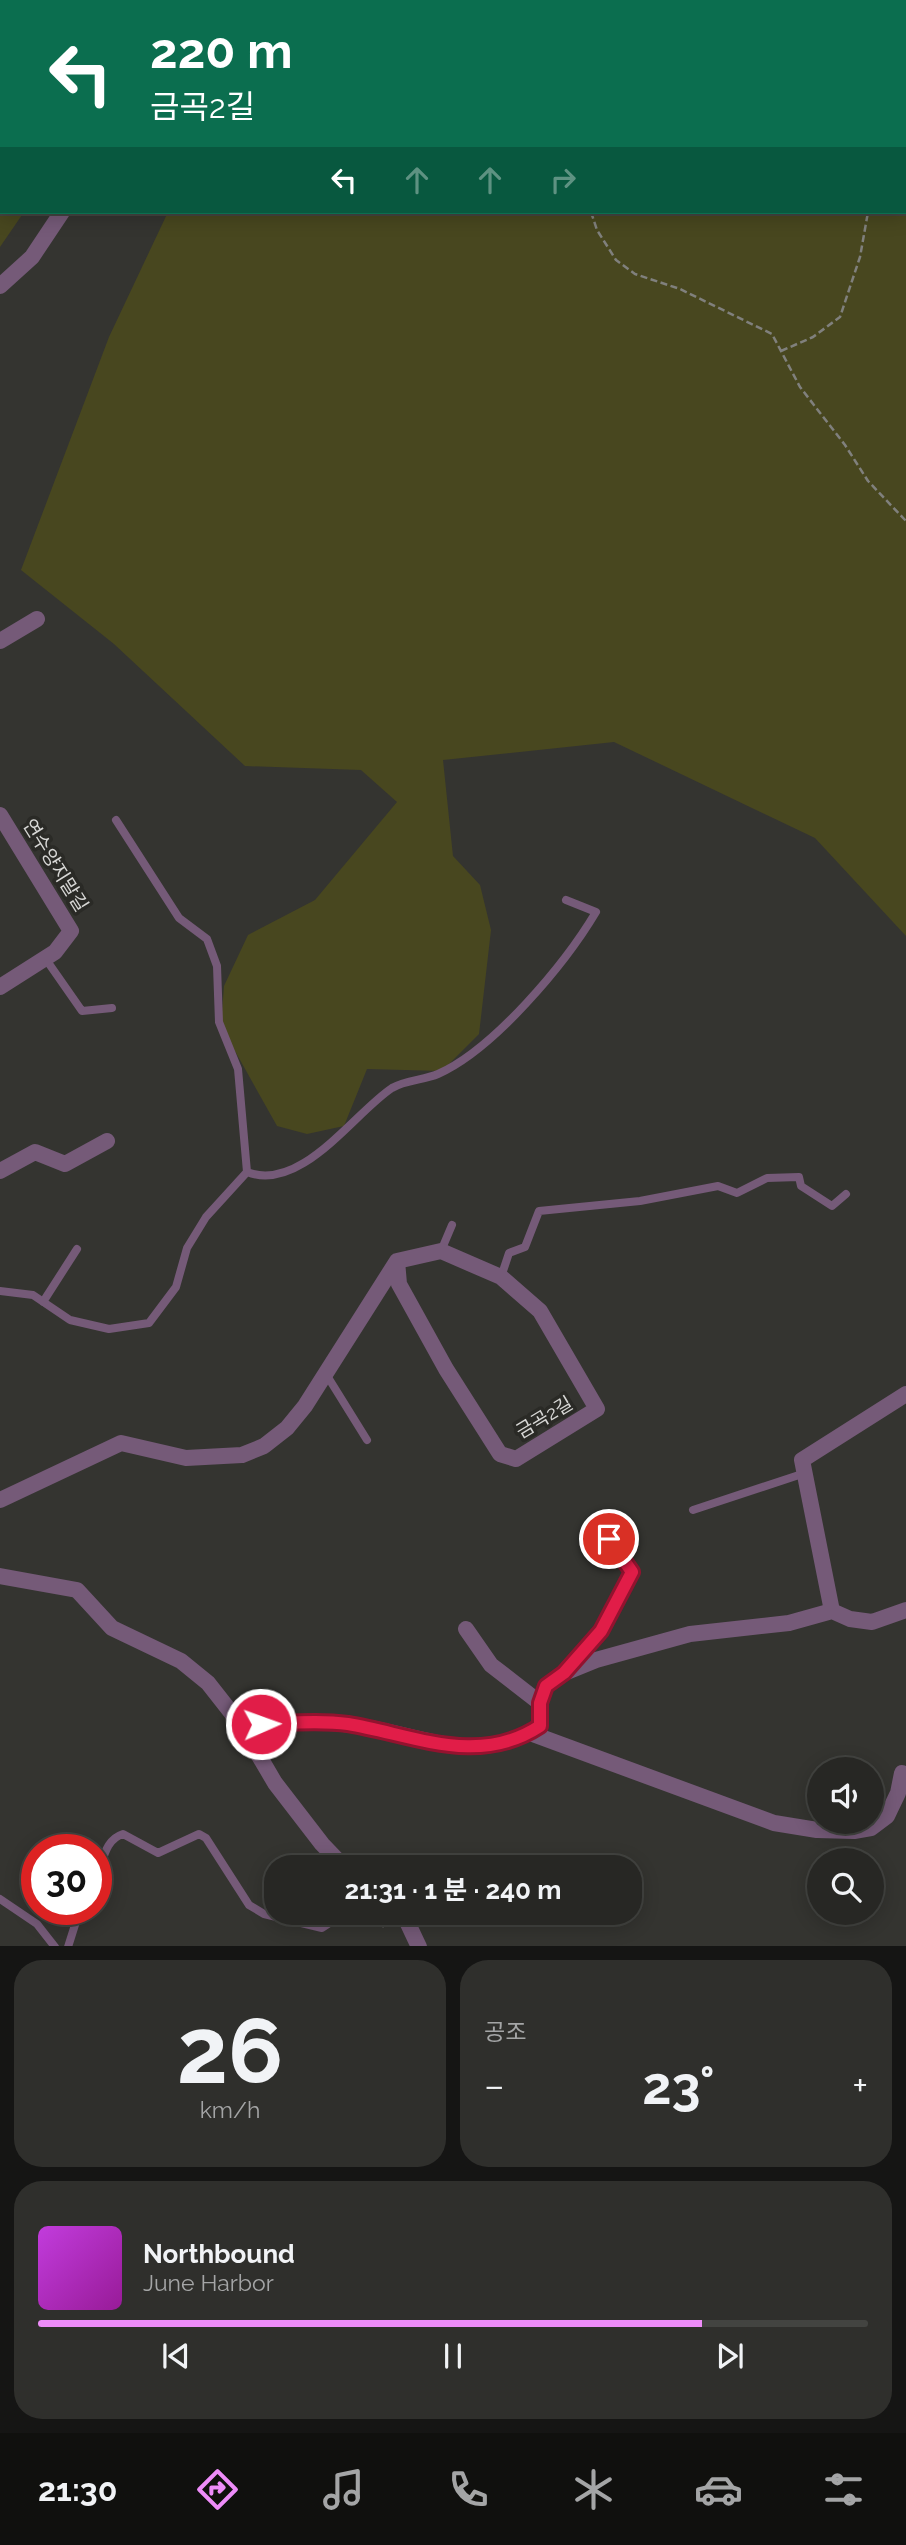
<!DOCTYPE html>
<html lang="ko">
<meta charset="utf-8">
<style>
body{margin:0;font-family:Raleway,"Noto Sans KR",sans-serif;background:#2f2f2c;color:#f1f3f6;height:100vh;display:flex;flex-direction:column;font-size:26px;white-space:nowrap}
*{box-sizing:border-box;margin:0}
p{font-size:23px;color:#a4a5a6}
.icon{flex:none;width:38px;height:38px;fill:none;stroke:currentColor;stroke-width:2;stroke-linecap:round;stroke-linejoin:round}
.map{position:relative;height:1946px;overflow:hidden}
.details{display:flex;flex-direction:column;gap:14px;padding:14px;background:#151514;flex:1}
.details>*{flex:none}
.guide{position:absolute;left:0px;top:0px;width:906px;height:214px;box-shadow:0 4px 18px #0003,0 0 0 2px #434441;background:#0b6e4f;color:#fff;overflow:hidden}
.controls{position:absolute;left:807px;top:1757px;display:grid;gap:14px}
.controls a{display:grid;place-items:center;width:77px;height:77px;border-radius:50%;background:#272724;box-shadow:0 4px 18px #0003,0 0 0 2px #434441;font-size:35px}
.speed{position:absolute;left:21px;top:1834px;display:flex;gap:14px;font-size:35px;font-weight:700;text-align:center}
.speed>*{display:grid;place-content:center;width:91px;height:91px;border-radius:50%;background:#272724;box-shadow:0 4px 18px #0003,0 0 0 2px #434441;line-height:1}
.speed .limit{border:10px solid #d22;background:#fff;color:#111}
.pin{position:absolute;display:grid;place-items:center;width:60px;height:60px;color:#fff;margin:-30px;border:4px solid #fff;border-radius:50%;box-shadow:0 2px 7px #0007}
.me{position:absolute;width:77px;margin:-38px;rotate:88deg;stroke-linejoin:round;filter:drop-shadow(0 0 5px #0008)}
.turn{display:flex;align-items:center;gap:24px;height:147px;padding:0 35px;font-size:32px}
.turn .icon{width:91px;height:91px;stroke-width:2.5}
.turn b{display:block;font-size:49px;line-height:60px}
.lanes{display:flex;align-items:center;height:66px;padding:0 35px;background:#0003;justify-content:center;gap:35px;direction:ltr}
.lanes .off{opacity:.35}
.big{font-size:52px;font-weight:700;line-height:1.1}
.details .card{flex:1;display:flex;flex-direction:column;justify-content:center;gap:10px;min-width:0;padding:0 24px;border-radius:28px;background:#2f2f2c}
.details .dial{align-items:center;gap:0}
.dial b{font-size:91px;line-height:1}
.song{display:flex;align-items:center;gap:21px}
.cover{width:84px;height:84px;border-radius:10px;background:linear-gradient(135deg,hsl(290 70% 55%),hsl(300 70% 35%))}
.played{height:7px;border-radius:4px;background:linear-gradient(90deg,#ee8cf9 80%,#434441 80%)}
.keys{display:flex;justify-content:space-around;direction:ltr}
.heat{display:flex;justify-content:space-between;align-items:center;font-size:38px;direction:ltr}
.details .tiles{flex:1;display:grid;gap:14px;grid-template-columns:1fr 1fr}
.card:last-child{grid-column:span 2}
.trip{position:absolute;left:264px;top:1855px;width:378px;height:70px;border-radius:28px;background:#272724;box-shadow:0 4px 18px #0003,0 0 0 2px #434441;font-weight:700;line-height:70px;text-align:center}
.dock{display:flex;height:112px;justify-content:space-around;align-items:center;background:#10100e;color:#a4a5a6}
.dock .icon{width:49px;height:49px}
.dock .active{color:#ee8cf9}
.dock b{font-size:32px;color:#f1f3f6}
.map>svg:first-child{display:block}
.green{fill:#48471f}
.building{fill:#5a5a56}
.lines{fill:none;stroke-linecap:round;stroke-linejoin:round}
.path{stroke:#80807d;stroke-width:2.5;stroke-dasharray:7 3.5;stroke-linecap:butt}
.service{stroke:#755a78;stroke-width:8}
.minor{stroke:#755a78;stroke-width:16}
.route-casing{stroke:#92132f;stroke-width:18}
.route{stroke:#e11d48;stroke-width:12}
.labels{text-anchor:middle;stroke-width:7;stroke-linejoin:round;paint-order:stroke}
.street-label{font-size:19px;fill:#d7d7d5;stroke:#2a2a26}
</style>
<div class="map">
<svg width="906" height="1947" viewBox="0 0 906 1947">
<rect width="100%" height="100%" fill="#343430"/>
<path class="green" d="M0 0H167L2 2V212H24L0 247Z
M256 0H906V936L815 838 614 742 443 760 453 856 480 885 491 930 479 1034 442 1071 367 1069 344 1126 307 1134 277 1126 221 1026 224 986 248 935 315 900 397 802 361 770 245 766 114 644 21 570 109 337 168 212H905V2Z"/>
<path class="building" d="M369 1913H387L393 1919 383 1928Z"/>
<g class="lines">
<path class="path" d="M642 0 645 2
M437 2 438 0
M519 2V0
M905 29H906
M905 101 906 100
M591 212 597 230 616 260 635 274 680 289 772 334 800 387 845 445 868 481 906 521
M781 351 813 337 840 317 860 257 868 212"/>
<path class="service" d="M116 820 179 918 207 939 217 966 219 1022 238 1069 247 1172
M45 958 82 1011 112 1008
M441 1251 452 1225
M501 1277 509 1253 525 1247 539 1211 640 1201 718 1186 737 1193 767 1178 799 1177 801 1186 832 1206 846 1194
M0 1291 33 1295 70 1320 109 1329 149 1323 176 1287 187 1248 206 1217 247 1172C301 1193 354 1113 392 1088 405 1080 424 1080 438 1074 494 1049 565 964 596 912L566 900
M43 1302 77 1249
M326 1374 367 1440
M693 1510 805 1473
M96 1878C104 1861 104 1840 123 1834L158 1853 199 1834 206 1838 249 1905 264 1914 322 1928 345 1913
M0 1899 37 1924 55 1947
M68 1947 80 1909"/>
<path class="minor" d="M0 286 32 257 62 212
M0 641 37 619
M0 815 71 931 55 952 0 987
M0 1171 35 1152 65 1164 107 1141
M0 1500 121 1443 186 1458 242 1455 264 1446 287 1428 305 1406 397 1261 441 1251 501 1277 540 1311 597 1409 516 1459 500 1454 446 1369 399 1284 397 1261
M0 1576 77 1590 112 1628 181 1661 208 1683 241 1725 275 1783 322 1844 344 1867
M832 1611 802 1460 906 1394
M466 1629 491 1665 540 1703
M565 1671 601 1631 632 1572 609 1539
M241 1725C275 1724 309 1721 343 1724 413 1730 472 1770 540 1726V1703L546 1686 564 1673 596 1660 690 1634 789 1623 832 1611 850 1619 872 1622 906 1610
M530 1733 774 1823 817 1830 854 1831 871 1828 887 1816 898 1793 902 1773
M403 1913 419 1947"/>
</g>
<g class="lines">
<g class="route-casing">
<path id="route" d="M261 1724C289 1723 320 1720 348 1724 414 1735 478 1767 540 1726V1703L546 1686 564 1673 601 1631 632 1572 609 1539"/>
</g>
<use href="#route" class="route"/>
</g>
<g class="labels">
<g class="street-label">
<text transform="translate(56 865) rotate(58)" y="7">연수양지말길</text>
<text transform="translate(544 1417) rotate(-31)" y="7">금곡2길</text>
</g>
</g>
</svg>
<div class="controls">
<a><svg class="icon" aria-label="sound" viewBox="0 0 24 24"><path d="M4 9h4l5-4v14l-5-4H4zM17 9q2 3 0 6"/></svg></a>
<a><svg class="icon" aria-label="search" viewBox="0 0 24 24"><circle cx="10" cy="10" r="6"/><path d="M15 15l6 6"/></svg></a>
</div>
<div class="speed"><div class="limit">30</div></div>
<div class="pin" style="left:609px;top:1539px;background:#d93025"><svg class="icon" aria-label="arrive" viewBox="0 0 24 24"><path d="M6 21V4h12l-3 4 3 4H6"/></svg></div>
<svg class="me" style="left:261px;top:1724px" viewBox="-20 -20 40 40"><circle r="17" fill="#e11d48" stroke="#fff" stroke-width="3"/><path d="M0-11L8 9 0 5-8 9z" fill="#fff"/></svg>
<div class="trip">21:31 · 1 분 · 240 m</div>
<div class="guide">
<div class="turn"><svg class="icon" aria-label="left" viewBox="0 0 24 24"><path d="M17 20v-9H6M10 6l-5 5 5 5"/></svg><div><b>220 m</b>금곡2길</div></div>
<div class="lanes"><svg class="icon" aria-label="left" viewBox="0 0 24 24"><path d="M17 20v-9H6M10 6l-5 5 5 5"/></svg><svg class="icon off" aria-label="ahead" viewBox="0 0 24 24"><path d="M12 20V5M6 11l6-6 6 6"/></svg><svg class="icon off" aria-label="ahead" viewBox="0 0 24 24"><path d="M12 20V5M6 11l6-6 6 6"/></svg><svg class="icon off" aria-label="right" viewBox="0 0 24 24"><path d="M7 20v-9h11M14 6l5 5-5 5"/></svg></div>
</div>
</div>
<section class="details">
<div class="tiles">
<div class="card dial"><b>26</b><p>km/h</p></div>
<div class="card"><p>공조</p>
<div class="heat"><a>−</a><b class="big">23°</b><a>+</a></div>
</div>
<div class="card">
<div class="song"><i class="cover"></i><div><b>Northbound</b><p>June Harbor</p></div></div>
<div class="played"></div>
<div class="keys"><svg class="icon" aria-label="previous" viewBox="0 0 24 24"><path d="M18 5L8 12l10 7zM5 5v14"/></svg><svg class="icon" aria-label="pause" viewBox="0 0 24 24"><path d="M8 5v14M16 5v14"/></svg><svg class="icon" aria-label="next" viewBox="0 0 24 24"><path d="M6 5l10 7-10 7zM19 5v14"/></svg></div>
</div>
</div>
</section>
<nav class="dock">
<b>21:30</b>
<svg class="icon active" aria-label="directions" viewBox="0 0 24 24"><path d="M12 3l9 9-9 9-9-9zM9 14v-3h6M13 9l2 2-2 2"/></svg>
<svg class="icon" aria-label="music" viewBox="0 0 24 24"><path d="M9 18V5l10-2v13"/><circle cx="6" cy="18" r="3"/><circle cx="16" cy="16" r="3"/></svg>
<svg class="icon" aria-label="phone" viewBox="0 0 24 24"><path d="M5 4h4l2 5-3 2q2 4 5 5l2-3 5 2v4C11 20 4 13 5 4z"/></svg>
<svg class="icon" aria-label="climate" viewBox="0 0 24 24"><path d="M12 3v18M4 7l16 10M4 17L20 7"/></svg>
<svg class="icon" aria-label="car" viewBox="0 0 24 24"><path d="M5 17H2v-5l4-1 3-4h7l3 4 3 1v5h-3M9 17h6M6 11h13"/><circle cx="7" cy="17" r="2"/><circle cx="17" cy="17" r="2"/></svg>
<svg class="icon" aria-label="filters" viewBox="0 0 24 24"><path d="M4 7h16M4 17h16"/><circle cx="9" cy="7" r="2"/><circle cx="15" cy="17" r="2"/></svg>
</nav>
